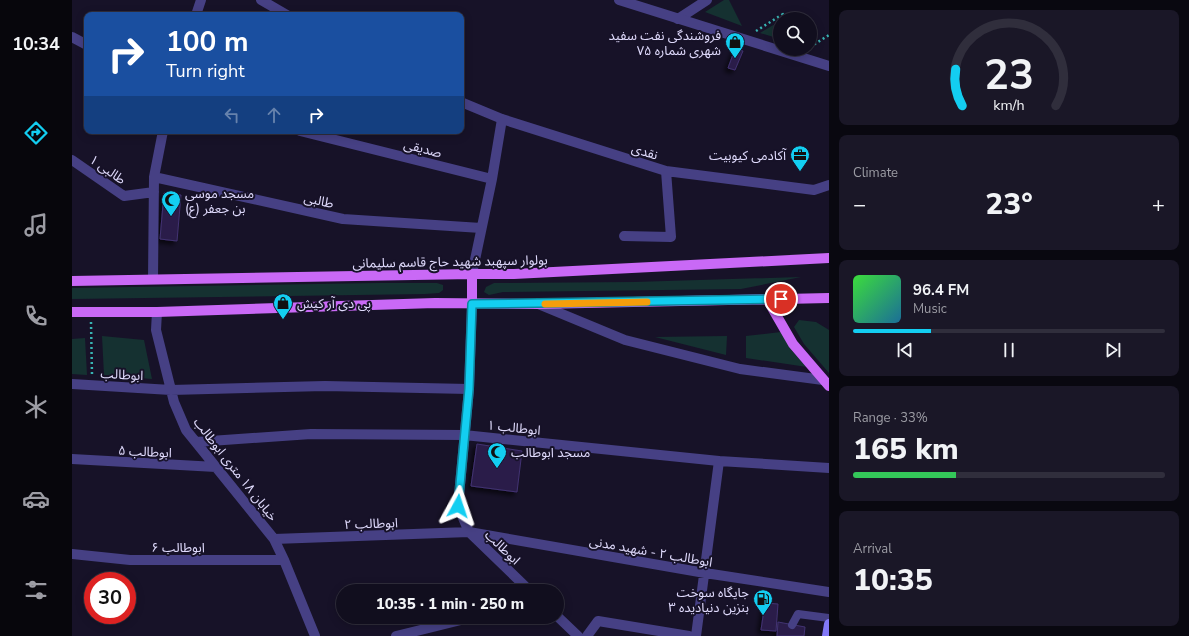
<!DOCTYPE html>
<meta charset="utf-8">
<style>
body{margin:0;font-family:"Nunito Sans","Noto Sans Arabic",sans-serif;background:#1a1727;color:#f1f3f6;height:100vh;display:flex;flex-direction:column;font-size:15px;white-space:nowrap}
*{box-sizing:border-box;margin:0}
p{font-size:13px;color:#9c9ca4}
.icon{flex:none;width:22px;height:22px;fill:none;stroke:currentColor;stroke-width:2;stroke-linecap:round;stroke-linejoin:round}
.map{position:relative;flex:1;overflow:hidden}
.details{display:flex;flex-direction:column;gap:10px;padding:10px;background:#090810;width:360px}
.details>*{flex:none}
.banner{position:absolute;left:12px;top:12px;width:380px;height:122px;border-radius:8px;box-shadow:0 2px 10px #0003,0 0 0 1px #302e3c;background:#1a4fa0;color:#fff;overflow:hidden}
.tools{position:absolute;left:701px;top:12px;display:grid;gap:8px}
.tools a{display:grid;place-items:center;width:44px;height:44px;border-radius:50%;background:#110e1e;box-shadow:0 2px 10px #0003,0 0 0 1px #302e3c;font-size:20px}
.speed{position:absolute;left:12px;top:572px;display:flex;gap:8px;font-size:20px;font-weight:700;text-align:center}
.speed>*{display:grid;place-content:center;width:52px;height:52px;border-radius:50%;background:#110e1e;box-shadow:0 2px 10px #0003,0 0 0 1px #302e3c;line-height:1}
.speed .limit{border:6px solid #d22;background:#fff;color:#111}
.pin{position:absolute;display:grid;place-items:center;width:34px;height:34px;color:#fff;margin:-17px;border:2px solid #fff;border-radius:50%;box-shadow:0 1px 4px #0007}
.me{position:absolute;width:44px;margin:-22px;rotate:5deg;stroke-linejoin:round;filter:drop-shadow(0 0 3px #0008)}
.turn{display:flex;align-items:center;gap:14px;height:84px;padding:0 16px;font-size:18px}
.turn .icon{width:52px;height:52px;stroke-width:2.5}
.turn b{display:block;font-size:28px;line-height:34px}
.lanes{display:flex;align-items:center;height:38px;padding:0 16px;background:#0003;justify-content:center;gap:20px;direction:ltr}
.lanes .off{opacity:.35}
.big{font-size:30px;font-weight:800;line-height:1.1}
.details .tile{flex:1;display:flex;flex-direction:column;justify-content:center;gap:6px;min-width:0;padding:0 14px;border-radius:8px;background:#1a1727}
.details .dial{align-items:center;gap:0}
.dial svg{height:104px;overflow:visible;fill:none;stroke:#302e3c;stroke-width:7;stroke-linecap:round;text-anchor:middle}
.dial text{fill:#f1f3f6;stroke:none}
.song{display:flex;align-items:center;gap:12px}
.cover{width:48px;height:48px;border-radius:6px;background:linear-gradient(135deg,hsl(120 70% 55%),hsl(200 70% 35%))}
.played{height:4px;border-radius:2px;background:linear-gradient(90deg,#13cef1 25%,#302e3c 25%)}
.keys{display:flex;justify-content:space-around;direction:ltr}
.heat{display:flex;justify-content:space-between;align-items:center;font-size:22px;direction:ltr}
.charge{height:6px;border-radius:3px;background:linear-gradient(90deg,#34c759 33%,#302e3c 0)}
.trip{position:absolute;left:264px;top:584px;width:228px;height:40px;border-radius:20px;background:#110e1e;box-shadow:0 2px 10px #0003,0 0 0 1px #302e3c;font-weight:800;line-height:40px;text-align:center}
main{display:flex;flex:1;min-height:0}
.tabs{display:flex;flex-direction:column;width:72px;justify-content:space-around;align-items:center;background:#07060c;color:#9c9ca4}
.tabs .icon{width:28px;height:28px}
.tabs .selected{color:#13cef1}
.tabs b{font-size:18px;color:#f1f3f6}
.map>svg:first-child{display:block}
.green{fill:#153131}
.building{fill:#291f48;stroke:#423272;filter:url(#shadow)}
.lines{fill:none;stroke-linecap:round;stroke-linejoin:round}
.path{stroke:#38b4b3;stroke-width:2.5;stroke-dasharray:2 3;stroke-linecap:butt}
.service{stroke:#464084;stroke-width:8}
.minor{stroke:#464084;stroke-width:10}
.tertiary{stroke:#464084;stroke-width:10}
.secondary{stroke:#8278f7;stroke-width:10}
.primary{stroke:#c969f6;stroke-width:10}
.route-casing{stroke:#0c869d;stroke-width:10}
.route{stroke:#13cef1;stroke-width:7}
.slow{stroke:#f59e0b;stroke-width:7}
.labels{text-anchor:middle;stroke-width:4;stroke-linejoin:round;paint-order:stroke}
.poi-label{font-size:13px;fill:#e0dbfd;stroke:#171228;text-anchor:end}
.street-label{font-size:13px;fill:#e0dbfd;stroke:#171228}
</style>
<main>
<nav class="tabs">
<b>10:34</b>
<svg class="icon selected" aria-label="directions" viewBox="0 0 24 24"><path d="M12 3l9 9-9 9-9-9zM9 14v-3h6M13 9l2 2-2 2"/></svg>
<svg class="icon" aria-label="music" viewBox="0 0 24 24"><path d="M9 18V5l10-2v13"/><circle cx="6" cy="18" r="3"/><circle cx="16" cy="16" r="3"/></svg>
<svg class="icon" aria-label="phone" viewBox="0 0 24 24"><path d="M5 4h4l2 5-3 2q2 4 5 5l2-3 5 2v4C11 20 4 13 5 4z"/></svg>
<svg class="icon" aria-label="climate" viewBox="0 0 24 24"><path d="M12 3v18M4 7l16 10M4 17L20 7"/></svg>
<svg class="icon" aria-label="car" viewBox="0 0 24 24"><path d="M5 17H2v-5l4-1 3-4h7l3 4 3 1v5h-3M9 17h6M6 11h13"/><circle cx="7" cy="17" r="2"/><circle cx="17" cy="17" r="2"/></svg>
<svg class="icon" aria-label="filters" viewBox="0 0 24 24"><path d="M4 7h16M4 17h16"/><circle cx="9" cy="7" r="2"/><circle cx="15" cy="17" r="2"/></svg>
</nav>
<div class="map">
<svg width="757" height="636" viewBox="0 0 757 636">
<defs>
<filter id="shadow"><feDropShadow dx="-3.5" dy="3.5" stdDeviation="2" flood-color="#0009"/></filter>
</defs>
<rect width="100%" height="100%" fill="#171228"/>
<path class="green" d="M652 0H657L670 26 633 12Z
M708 21V39L688 33Z
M729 277 669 289 431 292 417 295 412 292 414 287 422 283 562 282Z
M308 283H365L371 285V290L367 293 353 294 0 299V288Z
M727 320 744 322 757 330V373L732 344 722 327Z
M709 332 720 351 735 367 674 358V336Z
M30 336 72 340 80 379 32 375Z
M655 336 654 355 583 337Z
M13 338 15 375 0 374V339Z"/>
<path class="building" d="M663 49 671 51 663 70 656 68Z
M92 193 109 195 105 241 88 239Z
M405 444 450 451 445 492 399 486Z
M693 603 706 604 704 631 689 630Z
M706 622 733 627 732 636H705Z"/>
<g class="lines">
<path class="path" d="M684 31 711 14 714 19
M738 47 757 35
M19 322 20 375"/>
<path class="service" d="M720 625 726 614 757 618"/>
<path class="minor" d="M189 0 215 15
M124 15 129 0
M606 19 635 0
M0 37 15 45
M389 102 430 119 594 171 742 190 757 185
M228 131 420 179
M0 160 52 196 82 192
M82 177 271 219 409 228
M552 236 599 237 594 171
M400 274 420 179 430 119
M81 279 82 177 91 131
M400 304 397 389 386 506 397 532 458 591
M466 304 553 340 668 369 751 380
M85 312 84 330 102 402 114 430 202 539 212 560 243 636
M0 384 99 390 253 386 397 389
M124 442 239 434 392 435 647 461 757 468
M0 459 144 467
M202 539 397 532 633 573 757 592
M0 554 58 560H212
M485 616 506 636
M324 636 389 620
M515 636 526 621 617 636
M624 636 647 461"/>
<path class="tertiary" d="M547 0 757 66"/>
<path class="secondary" d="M755 636 757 624"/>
<path class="primary" d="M0 281 400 274H442L757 258
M695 299 721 344 757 386
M400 304V274
M0 312H85L363 303 466 304 757 298"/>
</g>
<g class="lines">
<g class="route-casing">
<path id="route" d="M386 506 397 389 400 304 709 299"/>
</g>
<use href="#route" class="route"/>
<path class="slow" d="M473 304 575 302"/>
</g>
<defs>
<g id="shop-pin" transform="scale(1)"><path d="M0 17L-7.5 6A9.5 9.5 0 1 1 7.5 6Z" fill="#13cef1" stroke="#171228"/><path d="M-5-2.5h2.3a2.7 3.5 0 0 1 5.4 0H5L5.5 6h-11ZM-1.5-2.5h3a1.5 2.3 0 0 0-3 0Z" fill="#111"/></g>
<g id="office-pin" transform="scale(1)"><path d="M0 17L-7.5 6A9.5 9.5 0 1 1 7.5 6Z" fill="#13cef1" stroke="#171228"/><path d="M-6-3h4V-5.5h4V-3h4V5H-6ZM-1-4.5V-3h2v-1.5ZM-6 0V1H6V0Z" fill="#111"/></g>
<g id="mosque-pin" transform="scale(1)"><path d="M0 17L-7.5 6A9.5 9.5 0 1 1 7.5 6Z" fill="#13cef1" stroke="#171228"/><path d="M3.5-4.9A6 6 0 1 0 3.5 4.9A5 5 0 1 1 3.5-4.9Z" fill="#111"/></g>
<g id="fuel-pin" transform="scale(1)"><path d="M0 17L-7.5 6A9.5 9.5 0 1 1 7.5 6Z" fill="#13cef1" stroke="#171228"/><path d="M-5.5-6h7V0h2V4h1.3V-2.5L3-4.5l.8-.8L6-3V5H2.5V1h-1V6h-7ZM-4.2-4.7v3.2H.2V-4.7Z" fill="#111"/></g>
</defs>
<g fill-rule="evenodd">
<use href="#shop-pin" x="663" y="42"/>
<use href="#office-pin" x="728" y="155"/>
<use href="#mosque-pin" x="99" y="200"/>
<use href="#shop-pin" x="211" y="303"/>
<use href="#mosque-pin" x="425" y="452"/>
<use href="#fuel-pin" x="691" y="599"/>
</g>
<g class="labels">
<g class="poi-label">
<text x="649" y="40">فروشندگی نفت سفید<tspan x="649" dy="15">شهری شماره ۷۵</tspan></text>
<text x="714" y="160">آکادمی کیوبیت</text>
<text x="113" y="198" text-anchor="start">مسجد موسی<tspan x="113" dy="15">بن جعفر (ع)</tspan></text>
<text x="225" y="308" text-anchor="start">پی دی آر کیش</text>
<text x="439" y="457" text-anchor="start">مسجد ابوطالب</text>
<text x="677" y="597">جایگاه سوخت<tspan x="677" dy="15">بنزین دنیادیده ۳</tspan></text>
</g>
<g class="street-label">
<text transform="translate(351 148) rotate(14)" y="5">صدیقی</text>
<text transform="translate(573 151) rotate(18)" y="5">نقدی</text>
<text transform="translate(36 169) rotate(35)" y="5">طالبی ۱</text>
<text transform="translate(247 200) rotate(12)" y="5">طالبی</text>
<text transform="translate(378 261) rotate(-1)" y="5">بولوار سپهبد شهید حاج قاسم سلیمانی</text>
<text transform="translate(50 374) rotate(3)" y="5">ابوطالب</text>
<text transform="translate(442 427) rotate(6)" y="5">ابوطالب ۱</text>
<text transform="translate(73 451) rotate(3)" y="5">ابوطالب ۵</text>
<text transform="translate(164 469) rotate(52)" y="5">خیابان ۱۸ متری ابوطالب</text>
<text transform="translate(299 523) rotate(-2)" y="5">ابوطالب ۲</text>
<text x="106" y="552">ابوطالب ۶</text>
<text transform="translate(431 547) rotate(44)" y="5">ابوطالب</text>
<text transform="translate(579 551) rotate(10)" y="5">ابوطالب ۲ - شهید مدنی</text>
</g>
</g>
</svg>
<div class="tools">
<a><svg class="icon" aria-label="search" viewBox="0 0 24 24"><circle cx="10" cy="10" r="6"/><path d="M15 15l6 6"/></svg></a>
</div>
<div class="speed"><div class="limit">30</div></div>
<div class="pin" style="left:709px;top:299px;background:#d93025"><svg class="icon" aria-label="arrive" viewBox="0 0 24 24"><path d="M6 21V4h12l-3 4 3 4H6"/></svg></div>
<svg class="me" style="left:386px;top:506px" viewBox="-20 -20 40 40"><path d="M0-17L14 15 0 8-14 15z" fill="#13cef1" stroke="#fff" stroke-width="4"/></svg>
<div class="trip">10:35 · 1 min · 250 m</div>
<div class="banner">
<div class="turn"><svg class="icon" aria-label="right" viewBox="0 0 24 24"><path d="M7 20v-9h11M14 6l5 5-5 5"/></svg><div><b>100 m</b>Turn right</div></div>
<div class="lanes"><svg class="icon off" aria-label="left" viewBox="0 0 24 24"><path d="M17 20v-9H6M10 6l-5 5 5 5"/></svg><svg class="icon off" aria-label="ahead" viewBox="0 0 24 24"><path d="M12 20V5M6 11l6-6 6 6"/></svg><svg class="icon" aria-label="right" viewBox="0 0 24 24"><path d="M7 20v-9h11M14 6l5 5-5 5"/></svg></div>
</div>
</div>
<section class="details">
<div class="tile dial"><svg viewBox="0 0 100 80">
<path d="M14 69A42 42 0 1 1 86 69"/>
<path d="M14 69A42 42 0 0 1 9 41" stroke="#13cef1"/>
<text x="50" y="56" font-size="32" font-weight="700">23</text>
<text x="50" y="72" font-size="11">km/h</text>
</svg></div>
<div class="tile"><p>Climate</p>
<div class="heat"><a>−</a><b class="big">23°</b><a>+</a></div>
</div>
<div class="tile">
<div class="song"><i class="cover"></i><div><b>96.4 FM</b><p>Music</p></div></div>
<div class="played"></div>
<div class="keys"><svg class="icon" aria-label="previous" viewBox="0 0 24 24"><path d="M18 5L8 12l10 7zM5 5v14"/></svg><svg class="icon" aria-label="pause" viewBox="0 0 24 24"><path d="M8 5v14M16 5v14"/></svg><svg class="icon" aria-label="next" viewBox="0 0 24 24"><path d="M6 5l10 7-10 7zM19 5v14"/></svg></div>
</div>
<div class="tile"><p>Range · 33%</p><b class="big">165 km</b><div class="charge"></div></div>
<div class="tile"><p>Arrival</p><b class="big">10:35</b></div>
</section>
</main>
